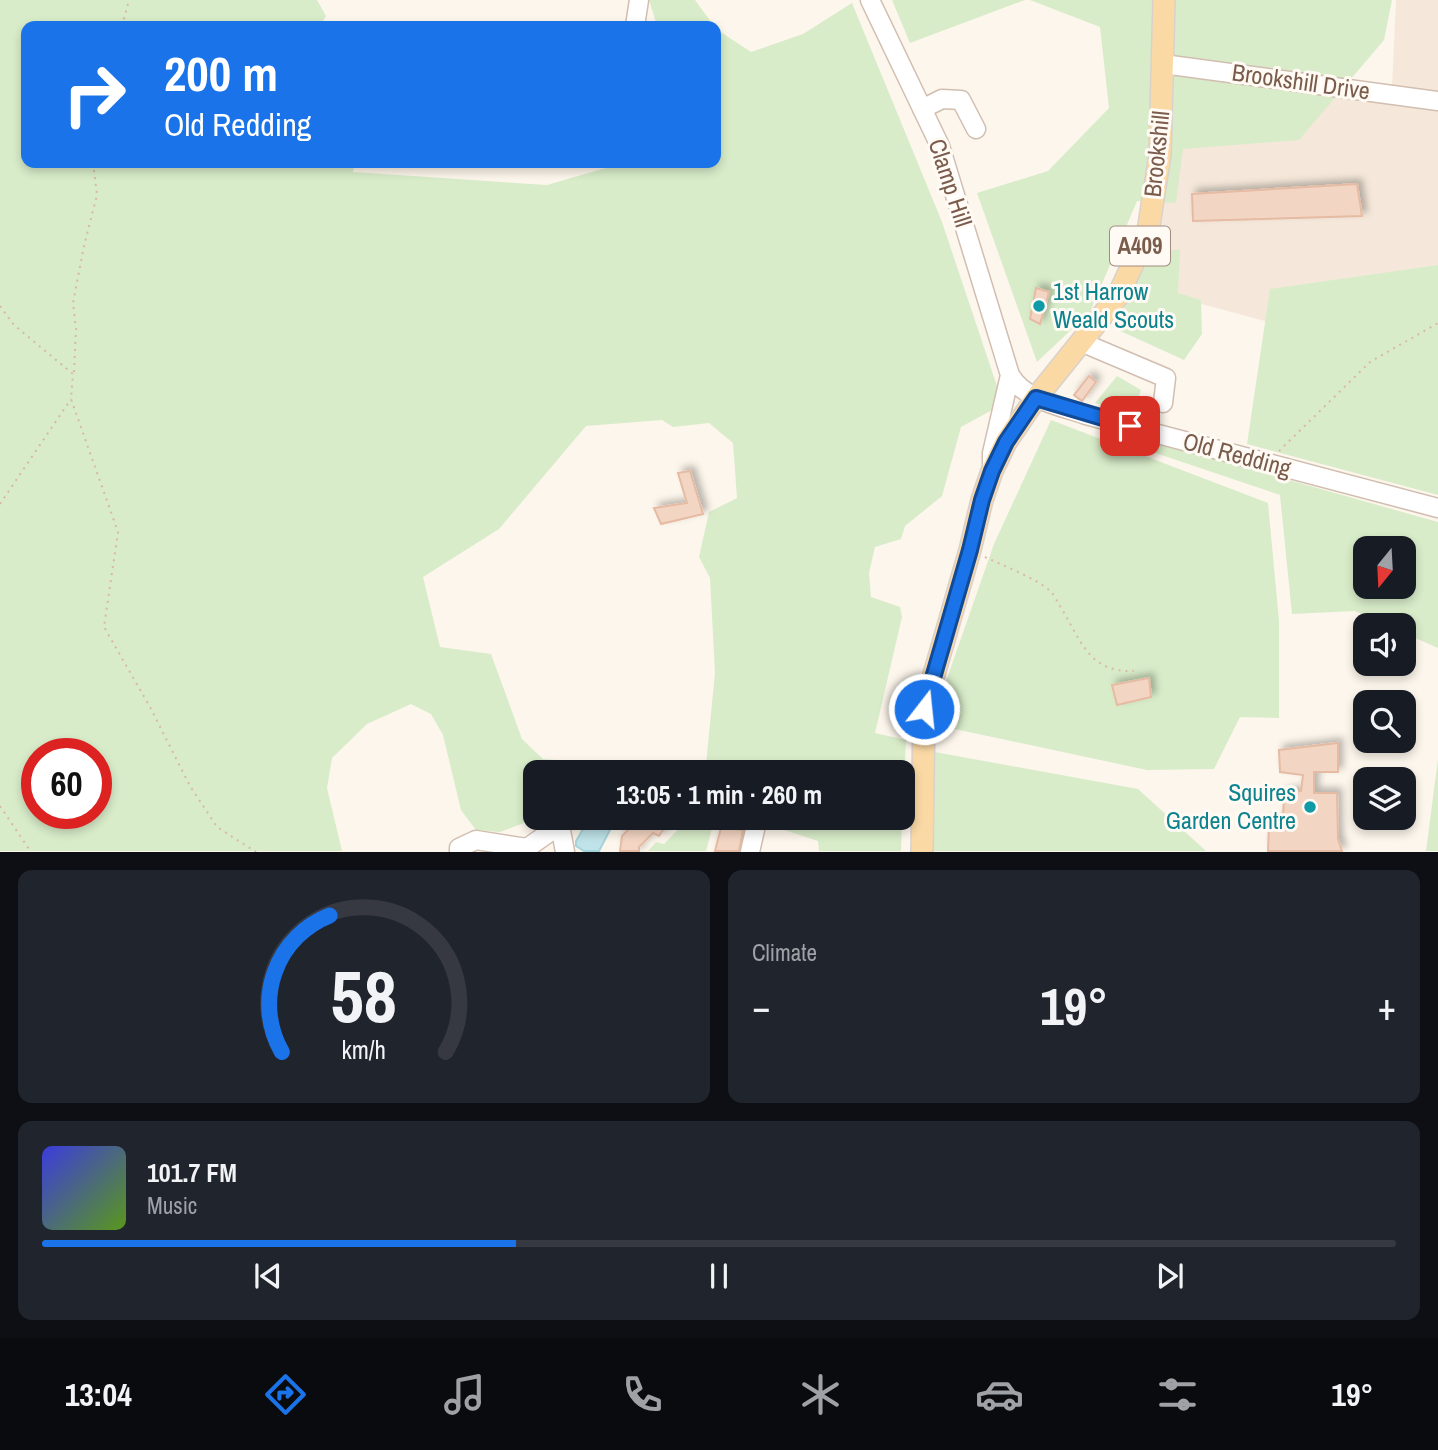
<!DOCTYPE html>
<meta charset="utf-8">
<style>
body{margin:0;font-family:"Archivo Narrow",sans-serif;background:#20242c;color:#f1f3f6;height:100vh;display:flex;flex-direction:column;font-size:26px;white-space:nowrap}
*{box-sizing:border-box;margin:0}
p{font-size:23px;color:#9ea1a6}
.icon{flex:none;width:38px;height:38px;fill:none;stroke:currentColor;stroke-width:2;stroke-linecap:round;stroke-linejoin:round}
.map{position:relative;height:852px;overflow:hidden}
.side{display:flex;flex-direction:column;gap:18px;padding:18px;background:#0d0f14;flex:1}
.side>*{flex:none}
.top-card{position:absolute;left:21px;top:21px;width:700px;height:147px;border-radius:14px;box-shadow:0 4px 10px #0003;background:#1a73e8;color:#fff;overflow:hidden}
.needle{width:46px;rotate:198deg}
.controls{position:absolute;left:1353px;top:536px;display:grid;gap:14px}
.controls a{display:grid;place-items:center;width:63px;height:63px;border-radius:14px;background:#171b24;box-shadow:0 4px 10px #0003;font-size:35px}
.speed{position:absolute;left:21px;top:738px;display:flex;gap:14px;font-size:35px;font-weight:700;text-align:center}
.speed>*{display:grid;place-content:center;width:91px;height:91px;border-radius:50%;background:#171b24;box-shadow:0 4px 10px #0003;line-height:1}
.speed .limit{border:10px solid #d22;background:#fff;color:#111}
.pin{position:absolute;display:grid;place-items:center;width:60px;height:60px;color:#fff;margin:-30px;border-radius:14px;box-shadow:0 4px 10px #0006}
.me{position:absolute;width:77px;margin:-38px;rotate:16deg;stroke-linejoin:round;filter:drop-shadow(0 0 5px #0008)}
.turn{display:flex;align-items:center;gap:24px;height:147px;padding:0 28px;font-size:32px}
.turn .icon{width:91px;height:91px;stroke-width:2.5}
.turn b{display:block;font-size:49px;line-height:60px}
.big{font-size:52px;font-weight:800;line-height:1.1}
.side .card{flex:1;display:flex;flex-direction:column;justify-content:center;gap:10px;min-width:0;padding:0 24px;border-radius:14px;background:#20242c}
.side .dial{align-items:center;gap:0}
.dial svg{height:182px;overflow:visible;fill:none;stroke:#363941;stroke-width:7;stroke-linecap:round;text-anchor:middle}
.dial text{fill:#f1f3f6;stroke:none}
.song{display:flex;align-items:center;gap:21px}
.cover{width:84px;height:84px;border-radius:10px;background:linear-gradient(135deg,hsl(240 70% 55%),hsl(90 70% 35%))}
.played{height:7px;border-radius:4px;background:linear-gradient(90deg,#1a73e8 35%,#363941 35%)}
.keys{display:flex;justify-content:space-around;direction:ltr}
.heat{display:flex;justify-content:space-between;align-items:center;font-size:38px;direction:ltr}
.side .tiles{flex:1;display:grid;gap:18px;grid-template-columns:1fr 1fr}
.card:last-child{grid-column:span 2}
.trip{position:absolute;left:523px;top:760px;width:392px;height:70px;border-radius:14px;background:#171b24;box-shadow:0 4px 10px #0003;font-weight:800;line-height:70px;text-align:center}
.tabs{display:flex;height:112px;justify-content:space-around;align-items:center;background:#090b0e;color:#9ea1a6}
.tabs .icon{width:49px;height:49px}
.tabs .on{color:#1a73e8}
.tabs b{font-size:32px;color:#f1f3f6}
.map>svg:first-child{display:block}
.residential{fill:#f5e8da}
.green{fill:#d8ecc9;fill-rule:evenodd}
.water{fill:#bfe3e8;stroke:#a5d3da;stroke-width:2}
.building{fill:#f3d5c3;stroke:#e6bba3;stroke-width:2;filter:url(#shadow)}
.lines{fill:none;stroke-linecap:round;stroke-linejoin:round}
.minor-casing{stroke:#d1beb0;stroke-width:21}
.major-casing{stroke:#dad1cd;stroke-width:24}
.path{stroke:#d9b8a5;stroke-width:2;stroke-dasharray:2 5;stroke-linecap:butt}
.minor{stroke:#fff;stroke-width:18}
.major{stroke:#fbd9a5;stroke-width:21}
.route-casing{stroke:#114b97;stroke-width:18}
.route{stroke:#1a73e8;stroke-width:12}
.culture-dot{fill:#0f9aa8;stroke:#fffaf3;stroke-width:2.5}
.labels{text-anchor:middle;stroke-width:6;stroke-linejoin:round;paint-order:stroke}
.shield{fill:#fffaf3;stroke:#a28b7f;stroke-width:2}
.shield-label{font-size:23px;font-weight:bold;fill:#7a5c4d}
.street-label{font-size:24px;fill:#7a5c4d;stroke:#fffaf3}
.culture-label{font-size:24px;fill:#0d838f;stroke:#fffaf3;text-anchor:start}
</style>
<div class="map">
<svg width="1438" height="852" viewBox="0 0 1438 852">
<defs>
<filter id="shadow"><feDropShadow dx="4.5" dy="-4.5" stdDeviation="3.5" flood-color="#0004"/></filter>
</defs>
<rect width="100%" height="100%" fill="#fdf6ec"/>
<path class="residential" d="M1396 0H1438V94L1392 87Z
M1177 72 1438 108V269L1294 329 1135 286 1162 211 1174 156Z"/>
<path class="green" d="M0 0H317L326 16 320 26H26V163H355L353 172 547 185 623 163H716V29L751 52 803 34 852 3 942 222 1003 404 961 427 942 496 905 526 901 539 875 547 869 573 871 597 900 607 902 617 875 733 906 740 903 803V772H553L543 760 542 772H536L535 807 529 821 500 832 476 830 461 810 443 735 431 714 411 704 367 724 332 758 327 788 342 851H0ZM662 420 673 427 709 423 733 443 737 498 709 512 699 557 710 578 715 673 706 764 593 763 543 759 522 739 491 654 440 647 423 577 499 529 586 426ZM37 754H96V814H37Z
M649 0H695L714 26H657Z
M892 0H1025L910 43Z
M1030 0H1392L1384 40 1299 140 1183 149 1176 203 1137 201 1090 312 1037 362 977 193 1048 171 1109 108 1100 27Z
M1180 249 1178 293 1201 300 1202 334 1184 360 1116 329 1147 254Z
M1438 265V495L1247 444 1270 289Z
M1117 376 1141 390 1133 413 1095 403Z
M1051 420 1268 503 1279 621V718L1240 717 1214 769 1147 770 931 724 994 544Z
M1118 432 1438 522V648L1404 633V625H1385L1355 611 1292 614 1280 495 1111 438ZM1365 548H1404V586H1365Z
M929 751 1138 789 1206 851H933Z
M1438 759V851H1426Z
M690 817H715L706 851H648L656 842 664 844Z
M744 817H902L901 851H819L818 841Z"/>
<path class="water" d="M590 817H608L613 824 599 851H584L576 846V841Z"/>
<path class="building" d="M1357 184 1362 216 1193 221 1192 194Z
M1036 288 1049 292 1040 324 1030 319Z
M1089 376 1096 382 1082 401 1074 395Z
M690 471 703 514 661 524 654 508 687 503 678 473Z
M1149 678 1151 697 1117 705 1112 685Z
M1338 743V772H1314V793H1337L1338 839 1342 851H1268L1269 822 1283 820 1284 793 1301 791 1303 775 1280 772 1279 750Z
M641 817H661L668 823 659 836 653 833 639 847V851H620L622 836Z
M722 824 729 828 743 830 739 851H715Z"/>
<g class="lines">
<g class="minor-casing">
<path id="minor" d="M870 0 940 146 1010 375C1024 400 1060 406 1086 415L1438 508
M635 26 639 0
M1163 64 1438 101
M922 109 942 99 961 100 976 129
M1081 342 1166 378 1163 403
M992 464V453L1010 375
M731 817 757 821 750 852
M560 825 565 852
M459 852V848L476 840 527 848 560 825 566 817"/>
</g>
<g class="major-casing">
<path id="major" d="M922 852 924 709 970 550 982 500 992 471 1006 442 1036 398 1118 296 1148 231 1160 155 1164 0"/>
</g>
<path class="path" d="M122 26 129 0
M0 306 14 325 73 374 71 399 118 532 104 627 150 707 190 786 217 827 256 852
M74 372 76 329 73 303 84 246 97 195 93 163
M1279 451 1370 362 1438 323
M0 504 71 399
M985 557C1002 565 1037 579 1049 590 1053 593 1056 599 1058 603 1080 636 1086 673 1134 671
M0 806 31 852"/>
<use href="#minor" class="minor"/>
<use href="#major" class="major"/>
</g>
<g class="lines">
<g class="route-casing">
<path id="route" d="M924 709 970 550 982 500 992 471 1006 442 1036 398 1130 426"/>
</g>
<use href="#route" class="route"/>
</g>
<g class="culture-dot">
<circle cx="1039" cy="306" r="7"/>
<circle cx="1310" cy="807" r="7"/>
</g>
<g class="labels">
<rect class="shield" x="1110" y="226.5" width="60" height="39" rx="5"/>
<g class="shield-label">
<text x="1140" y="254">A409</text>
</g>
<g class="street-label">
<text transform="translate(1301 82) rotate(8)" y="8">Brookshill Drive</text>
<text transform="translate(1157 154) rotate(-84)" y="8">Brookshill</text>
<text transform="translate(950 183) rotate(72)" y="8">Clamp Hill</text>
<text transform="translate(1237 455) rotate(15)" y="8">Old Redding</text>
</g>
<g class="culture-label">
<text x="1053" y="300">1st Harrow<tspan x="1053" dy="28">Weald Scouts</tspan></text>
<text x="1296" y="801" text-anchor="end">Squires<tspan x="1296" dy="28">Garden Centre</tspan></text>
</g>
</g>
</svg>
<div class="controls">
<a><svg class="needle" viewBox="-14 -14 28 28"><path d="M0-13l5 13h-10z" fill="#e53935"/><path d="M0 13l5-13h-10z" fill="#9ea1a6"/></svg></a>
<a><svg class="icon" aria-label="sound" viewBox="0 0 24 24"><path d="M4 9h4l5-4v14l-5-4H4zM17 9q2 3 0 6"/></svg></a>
<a><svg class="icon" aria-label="search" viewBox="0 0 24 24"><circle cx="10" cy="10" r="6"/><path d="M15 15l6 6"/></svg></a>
<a><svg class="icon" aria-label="layers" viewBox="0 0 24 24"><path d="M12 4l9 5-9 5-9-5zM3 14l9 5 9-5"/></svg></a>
</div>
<div class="speed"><div class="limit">60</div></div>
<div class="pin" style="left:1130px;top:426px;background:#d93025"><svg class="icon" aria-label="arrive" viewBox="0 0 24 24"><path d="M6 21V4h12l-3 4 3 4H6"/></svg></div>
<svg class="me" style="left:924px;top:709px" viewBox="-20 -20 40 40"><circle r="17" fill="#1a73e8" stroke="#fff" stroke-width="3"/><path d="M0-11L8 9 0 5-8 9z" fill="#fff"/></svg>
<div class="trip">13:05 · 1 min · 260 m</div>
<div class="top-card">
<div class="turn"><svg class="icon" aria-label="right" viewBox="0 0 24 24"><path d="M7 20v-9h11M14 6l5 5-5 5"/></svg><div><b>200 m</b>Old Redding</div></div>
</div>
</div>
<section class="side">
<div class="tiles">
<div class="card dial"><svg viewBox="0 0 100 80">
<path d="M14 69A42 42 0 1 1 86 69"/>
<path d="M14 69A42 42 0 0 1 35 9" stroke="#1a73e8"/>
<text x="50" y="56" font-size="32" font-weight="700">58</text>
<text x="50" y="72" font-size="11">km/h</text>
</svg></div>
<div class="card"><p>Climate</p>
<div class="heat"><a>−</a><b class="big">19°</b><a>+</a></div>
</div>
<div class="card">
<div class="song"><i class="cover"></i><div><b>101.7 FM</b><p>Music</p></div></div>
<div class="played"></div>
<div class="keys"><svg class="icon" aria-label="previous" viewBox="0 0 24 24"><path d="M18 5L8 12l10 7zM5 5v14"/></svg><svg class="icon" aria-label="pause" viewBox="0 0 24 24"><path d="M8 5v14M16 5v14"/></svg><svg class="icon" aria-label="next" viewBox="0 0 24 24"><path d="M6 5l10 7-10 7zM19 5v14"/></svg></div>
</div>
</div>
</section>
<nav class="tabs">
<b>13:04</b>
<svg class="icon on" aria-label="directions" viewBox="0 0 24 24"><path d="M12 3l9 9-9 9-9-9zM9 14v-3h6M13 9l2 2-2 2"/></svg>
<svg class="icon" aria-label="music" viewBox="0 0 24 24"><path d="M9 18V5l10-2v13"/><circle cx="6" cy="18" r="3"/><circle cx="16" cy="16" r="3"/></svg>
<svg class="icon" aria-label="phone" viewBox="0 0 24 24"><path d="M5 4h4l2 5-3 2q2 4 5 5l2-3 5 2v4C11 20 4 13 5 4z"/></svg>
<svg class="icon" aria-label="climate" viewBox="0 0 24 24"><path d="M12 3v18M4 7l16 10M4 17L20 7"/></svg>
<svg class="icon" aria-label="car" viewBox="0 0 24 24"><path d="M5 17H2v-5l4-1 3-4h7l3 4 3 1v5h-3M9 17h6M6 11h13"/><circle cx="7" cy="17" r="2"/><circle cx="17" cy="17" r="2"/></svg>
<svg class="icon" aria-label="filters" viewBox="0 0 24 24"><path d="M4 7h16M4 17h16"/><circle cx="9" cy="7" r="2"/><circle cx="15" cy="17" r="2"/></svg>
<b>19°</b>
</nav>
